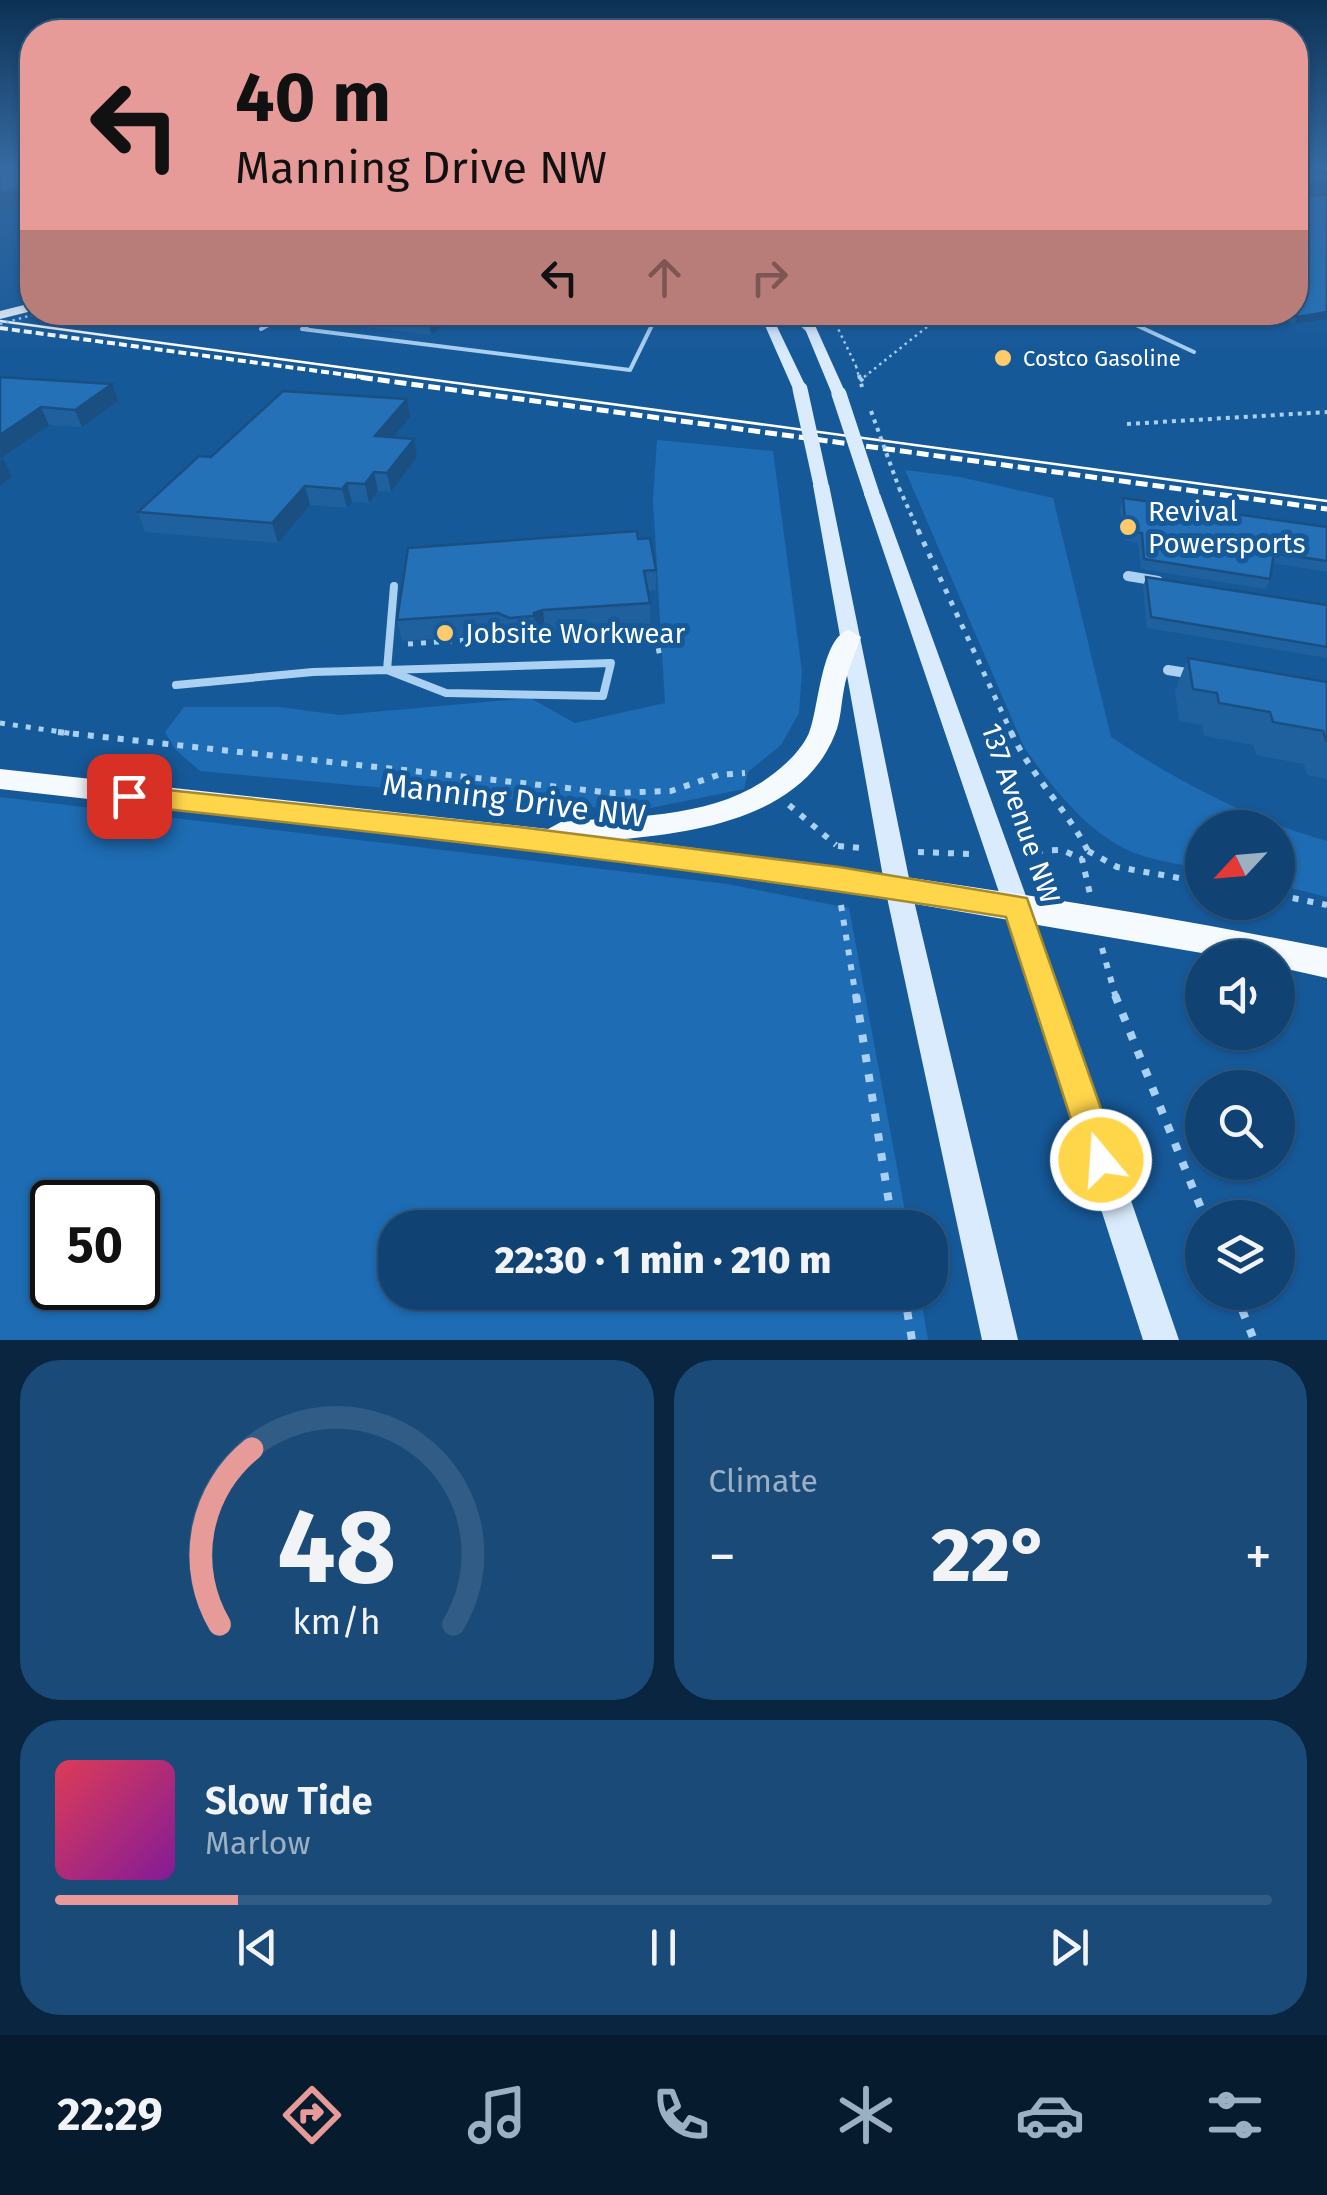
<!DOCTYPE html>
<meta charset="utf-8">
<style>
body{margin:0;font-family:"Fira Sans",sans-serif;background:#194a78;color:#f1f3f6;height:100vh;display:flex;flex-direction:column;font-size:38px;white-space:nowrap}
*{box-sizing:border-box;margin:0}
p{font-size:32px;color:#9cb0c4}
.icon{flex:none;width:55px;height:55px;fill:none;stroke:currentColor;stroke-width:2;stroke-linecap:round;stroke-linejoin:round}
.map{position:relative;height:1340px;overflow:hidden}
.sheet{display:flex;flex-direction:column;gap:20px;padding:20px;background:#09253f;flex:1}
.sheet>*{flex:none}
.top-card{position:absolute;left:20px;top:20px;width:1288px;height:305px;border-radius:40px;box-shadow:0 2px 8px #0004,0 0 0 2px #305c85;background:#e69b98;color:#111;overflow:hidden}
.needle{width:65px;rotate:244deg}
.fabs{position:absolute;left:1185px;top:810px;display:grid;gap:20px}
.fabs a{display:grid;place-items:center;width:110px;height:110px;border-radius:50%;background:#104373;box-shadow:0 2px 8px #0004,0 0 0 2px #305c85;font-size:50px}
.speed{position:absolute;left:30px;top:1180px;display:flex;gap:20px;font-size:50px;font-weight:700;text-align:center}
.speed>*{display:grid;place-content:center;width:130px;height:130px;border-radius:50%;background:#104373;box-shadow:0 2px 8px #0004,0 0 0 2px #305c85;line-height:1}
.speed .limit{border:5px solid #111;border-radius:15px;background:#fff;color:#111}
.pin{position:absolute;display:grid;place-items:center;width:85px;height:85px;color:#fff;margin:-42px;border-radius:20px;box-shadow:0 5px 15px #0006}
.me{position:absolute;width:110px;margin:-55px;rotate:342deg;stroke-linejoin:round;filter:drop-shadow(0 0 8px #0008)}
.turn{display:flex;align-items:center;gap:35px;height:210px;padding:0 50px;font-size:45px}
.turn .icon{width:130px;height:130px;stroke-width:2.5}
.turn b{display:block;font-size:70px;line-height:85px}
.lanes{display:flex;align-items:center;height:95px;padding:0 50px;background:#0003;justify-content:center;gap:50px;direction:ltr}
.lanes .off{opacity:.35}
.big{font-size:75px;font-weight:800;line-height:1.1}
.sheet .widget{flex:1;display:flex;flex-direction:column;justify-content:center;gap:15px;min-width:0;padding:0 35px;border-radius:40px;background:#194a78}
.sheet .dial{align-items:center;gap:0}
.dial svg{height:260px;overflow:visible;fill:none;stroke:#305c85;stroke-width:7;stroke-linecap:round;text-anchor:middle}
.dial text{fill:#f1f3f6;stroke:none}
.song{display:flex;align-items:center;gap:30px}
.cover{width:120px;height:120px;border-radius:15px;background:linear-gradient(135deg,hsl(350 70% 55%),hsl(290 70% 35%))}
.played{height:10px;border-radius:5px;background:linear-gradient(90deg,#e69b98 15%,#305c85 15%)}
.keys{display:flex;justify-content:space-around;direction:ltr}
.heat{display:flex;justify-content:space-between;align-items:center;font-size:55px;direction:ltr}
.sheet .tiles{flex:1;display:grid;gap:20px;grid-template-columns:1fr 1fr}
.widget:last-child{grid-column:span 2}
.trip{position:absolute;left:378px;top:1210px;width:570px;height:100px;border-radius:40px;background:#104373;box-shadow:0 2px 8px #0004,0 0 0 2px #305c85;font-weight:800;line-height:100px;text-align:center}
.tabs{display:flex;height:160px;justify-content:space-around;align-items:center;background:#061b2e;color:#9cb0c4}
.tabs .icon{width:70px;height:70px}
.tabs .current{color:#e69b98}
.tabs b{font-size:45px;color:#f1f3f6}
.map>svg:first-child{display:block}
.green{fill:#1e6cb3;fill-rule:evenodd}
.lines{fill:none;stroke-linecap:round;stroke-linejoin:round}
.path-far4{stroke:#aad0f2;stroke-width:2.5;stroke-dasharray:2.5 4;stroke-linecap:butt}
.path-far3{stroke:#aad0f2;stroke-width:4;stroke-dasharray:4 5;stroke-linecap:butt}
.path-far2{stroke:#aad0f2;stroke-width:5;stroke-dasharray:5 8;stroke-linecap:butt}
.path-far1{stroke:#aad0f2;stroke-width:6;stroke-dasharray:6 9;stroke-linecap:butt}
.path{stroke:#aad0f2;stroke-width:8;stroke-dasharray:8 12;stroke-linecap:butt}
.service-far1{stroke:#aad0f2;stroke-width:4}
.service{stroke:#aad0f2;stroke-width:8}
.minor{stroke:#aad0f2;stroke-width:10}
.secondary{fill:#d9ebfc;fill-rule:evenodd}
.primary{fill:#f5faff;fill-rule:evenodd}
.tram{stroke:#fff;stroke-width:2.5}
.rail-far1{stroke:#fff;stroke-width:4;stroke-dasharray:8 4;stroke-linecap:butt}
.rail{stroke:#fff;stroke-width:5;stroke-dasharray:12 5;stroke-linecap:butt}
.path-bridge-far1{stroke:#aad0f2;stroke-width:2.5;stroke-dasharray:2.5 4;stroke-linecap:butt}
.path-bridge{stroke:#aad0f2;stroke-width:4;stroke-dasharray:4 5;stroke-linecap:butt}
.secondary-bridge{stroke:#d9ebfc;stroke-width:15}
.wall{fill:#1f619e}
.shaded-wall{fill:#194f81}
.building{fill:#2471b8;stroke:#194f81;stroke-width:2.5}
.route{fill:#ffd54a;stroke:#a68a30;stroke-width:2.5}
.poi-dot{fill:#ffca6b;stroke:#165999;stroke-width:4}
.labels{text-anchor:middle;stroke-width:10;stroke-linejoin:round;paint-order:stroke}
.far-poi-label{font-size:22px;fill:#fff;stroke:#165999;text-anchor:start}
.poi-label{font-size:28px;fill:#fff;stroke:#165999;text-anchor:start}
.street-label{font-size:28px;fill:#fff;stroke:#165999}
.near-street-label{font-size:32px;fill:#fff;stroke:#165999}
</style>
<div class="map">
<svg width="1327" height="1340" viewBox="0 0 1327 1340">
<rect width="100%" height="100%" fill="#165999"/>
<path class="green" d="M657 440 773 451 802 671 799 713 781 745 748 772 744 789 636 811 200 771 176 750 165 732 184 707H280L339 715 530 698 575 723 665 703 653 500Z
M905 470 960 477 1053 498 1111 737C1177 781 1250 820 1327 841V897L1278 885V828H1202V869C1180 864 1154 861 1132 852 1086 832 1052 787 1024 747Z
M0 797 727 884 849 908 908 1227 395 1228V1292L920 1293 928 1340H0ZM52 1202H138V1288H52Z"/>
<g class="lines">
<path class="path-far4" d="M830 312 856 366
M864 377 942 315"/>
<path class="path-far3" d="M860 381 867 375
M1127 424 1327 412
M899 488 919 532"/>
<path class="path-far2" d="M918 530 1012 734
M533 635 654 627 660 657
M408 644 512 637
M0 723 75 734"/>
<path class="path-far1" d="M58 732 613 793 671 791 718 775 745 773
M1011 732C1031 776 1066 808 1088 851L1082 859 1090 894
M789 805 836 845
M838 846 862 848
M1022 851 1062 850 1082 859
M1088 851 1117 867 1202 882
M918 852 971 854
M1278 895 1327 905
M841 905 856 998
M1102 948 1116 998"/>
<path class="path" d="M856 995 893 1228
M1115 995 1205 1218
M904 1292 912 1340
M1235 1292 1254 1340"/>
<path class="service-far1" d="M1317 166 1327 169
M332 312 302 329 630 370 655 319 533 314
M788 312 812 334
M1108 312 1194 352
M261 329 292 312"/>
<path class="service" d="M611 663 603 696 446 693 387 670Z
M387 670 394 586
M176 685 313 672 387 670"/>
<path class="minor" d="M1128 576 1158 581
M1168 670 1193 674"/>
<path class="secondary" d="M759 312H770L807 389 805 392 793 389Z
M798 312H809L846 394 844 397 832 394Z
M821 480 829 485 911 888 1018 1340H982L885 888 813 485Z
M872 489 880 494 1030 907 1179 1340H1143L1004 907 864 494Z"/>
<path class="primary" d="M32 303V311L0 319V311Z
M849 630 861 637C855 654 847 671 844 689 841 704 841 720 835 734 803 816 700 832 624 839 859 869 1094 902 1327 948V978L1278 967V958H1231L839 891 519 848 0 789V769L548 829 561 822C626 816 705 819 762 782 780 770 800 753 809 733 819 709 821 637 849 630Z"/>
<path class="tram" d="M0 321 1327 501"/>
<path class="rail-far1" d="M0 328 362 377"/>
<path class="rail" d="M344 375 1327 509"/>
<path class="path-bridge-far1" d="M0 324 43 312
M856 366 859 377"/>
<path class="path-bridge" d="M859 375 862 387
M871 411 899 488"/>
<path class="secondary-bridge" d="M800 389 821 485
M839 394 872 494"/>
</g>
<path class="wall" d="M1327 194V319L1294 324 1264 312H1295L1297 197Z
M340 312H458L459 314 431 335 342 324Z
M1145 312H1237L1171 324Z
M0 377 118 401 82 427 49 425 2 458 12 477 0 486Z
M410 417 393 438 417 457 391 492 378 491 369 503 352 502 347 508 310 505 278 543 145 532 138 512Z
M1123 498 1327 527V572L1272 563 1270 579 1265 589 1141 569 1138 543 1123 540 1120 508Z
M638 539 656 570V590L648 591 650 603V624L545 631 536 634 537 637 511 639 501 634 402 641 397 620Z
M1146 577 1327 605V658L1147 628 1143 587Z
M1188 658 1327 682V779L1307 775 1304 764 1256 755 1253 745 1204 736 1202 725 1179 721 1175 690Z"/>
<path class="shaded-wall" d="M32 183V202L3 212 0 204V193Z
M1327 183V188L1295 192 1297 186Z
M428 312H458L459 314 431 335Z
M1195 312H1237L1171 324 1173 316Z
M1327 312V319L1294 324 1298 317Z
M112 384 118 401 82 427 75 410Z
M407 399 410 417 379 455 375 436Z
M41 407 49 425 0 459V435Z
M414 439 417 457 391 492 387 473Z
M3 458 12 477 0 486V460Z
M374 472 378 491 369 503 365 484Z
M347 483 352 502 347 508 342 489Z
M305 486 310 505 278 543 272 523Z
M543 610 545 631 536 634 534 613Z"/>
<path class="building" d="M0 166H22L26 171 30 166H32V183L0 193Z
M1295 166H1311L1327 175V183L1297 186 1295 188Z
M1327 194V312L1298 317 1287 312H1295V195L1297 197Z
M1165 312H1195L1173 316Z
M0 377 112 384 75 410 41 407 0 435Z
M283 391 407 399 375 436 414 439 387 473 374 472 365 484 347 483 342 489 305 486 272 523 138 512 199 456 211 457Z
M1123 498 1327 527V561L1274 553 1270 579 1144 559 1142 533 1126 531Z
M637 531 638 539 650 538 656 570 644 571 650 603 543 610 534 613V616L509 618 498 613 397 620 408 548Z
M1146 577 1327 605V647L1151 617Z
M1188 658 1327 682V742L1323 731 1273 722 1270 712 1219 703 1217 693 1193 689Z"/>
<linearGradient id="sky" x2="0" y2="1"><stop stop-color="#0c3154"/><stop offset="0.47" stop-color="#366aa2"/><stop offset="1" stop-color="#366aa2" stop-opacity="0"/></linearGradient>
<rect width="1327" height="354" fill="url(#sky)"/>
<path class="route" d="M129 786 519 827 839 867 1027 898 1119 1160 1114 1172 1101 1178 1088 1172 1006 917C714 870 422 837 129 805L120 802 116 796 120 789Z"/>
<g class="poi-dot">
<circle cx="1003" cy="358" r="10"/>
<circle cx="1128" cy="527" r="10"/>
<circle cx="445" cy="633" r="10"/>
</g>
<g class="labels">
<g class="far-poi-label">
<text x="1023" y="366">Costco Gasoline</text>
</g>
<g class="poi-label">
<text x="1148" y="521">Revival<tspan x="1148" dy="32">Powersports</tspan></text>
<text x="465" y="643">Jobsite Workwear</text>
</g>
<g class="street-label">
<text transform="translate(1021 813) rotate(71)" y="10">137 Avenue NW</text>
</g>
<g class="near-street-label">
<text transform="translate(514 800) rotate(7)" y="11">Manning Drive NW</text>
</g>
</g>
</svg>
<div class="fabs">
<a><svg class="needle" viewBox="-14 -14 28 28"><path d="M0-13l5 13h-10z" fill="#e53935"/><path d="M0 13l5-13h-10z" fill="#9cb0c4"/></svg></a>
<a><svg class="icon" aria-label="sound" viewBox="0 0 24 24"><path d="M4 9h4l5-4v14l-5-4H4zM17 9q2 3 0 6"/></svg></a>
<a><svg class="icon" aria-label="search" viewBox="0 0 24 24"><circle cx="10" cy="10" r="6"/><path d="M15 15l6 6"/></svg></a>
<a><svg class="icon" aria-label="layers" viewBox="0 0 24 24"><path d="M12 4l9 5-9 5-9-5zM3 14l9 5 9-5"/></svg></a>
</div>
<div class="speed"><div class="limit">50</div></div>
<div class="pin" style="left:129px;top:796px;background:#d93025"><svg class="icon" aria-label="arrive" viewBox="0 0 24 24"><path d="M6 21V4h12l-3 4 3 4H6"/></svg></div>
<svg class="me" style="left:1101px;top:1160px" viewBox="-20 -20 40 40"><circle r="17" fill="#ffd54a" stroke="#fff" stroke-width="3"/><path d="M0-11L8 9 0 5-8 9z" fill="#fff"/></svg>
<div class="trip">22:30 · 1 min · 210 m</div>
<div class="top-card">
<div class="turn"><svg class="icon" aria-label="left" viewBox="0 0 24 24"><path d="M17 20v-9H6M10 6l-5 5 5 5"/></svg><div><b>40 m</b>Manning Drive NW</div></div>
<div class="lanes"><svg class="icon" aria-label="left" viewBox="0 0 24 24"><path d="M17 20v-9H6M10 6l-5 5 5 5"/></svg><svg class="icon off" aria-label="ahead" viewBox="0 0 24 24"><path d="M12 20V5M6 11l6-6 6 6"/></svg><svg class="icon off" aria-label="right" viewBox="0 0 24 24"><path d="M7 20v-9h11M14 6l5 5-5 5"/></svg></div>
</div>
</div>
<section class="sheet">
<div class="tiles">
<div class="widget dial"><svg viewBox="0 0 100 80">
<path d="M14 69A42 42 0 1 1 86 69"/>
<path d="M14 69A42 42 0 0 1 24 15" stroke="#e69b98"/>
<text x="50" y="56" font-size="32" font-weight="700">48</text>
<text x="50" y="72" font-size="11">km/h</text>
</svg></div>
<div class="widget"><p>Climate</p>
<div class="heat"><a>−</a><b class="big">22°</b><a>+</a></div>
</div>
<div class="widget">
<div class="song"><i class="cover"></i><div><b>Slow Tide</b><p>Marlow</p></div></div>
<div class="played"></div>
<div class="keys"><svg class="icon" aria-label="previous" viewBox="0 0 24 24"><path d="M18 5L8 12l10 7zM5 5v14"/></svg><svg class="icon" aria-label="pause" viewBox="0 0 24 24"><path d="M8 5v14M16 5v14"/></svg><svg class="icon" aria-label="next" viewBox="0 0 24 24"><path d="M6 5l10 7-10 7zM19 5v14"/></svg></div>
</div>
</div>
</section>
<nav class="tabs">
<b>22:29</b>
<svg class="icon current" aria-label="directions" viewBox="0 0 24 24"><path d="M12 3l9 9-9 9-9-9zM9 14v-3h6M13 9l2 2-2 2"/></svg>
<svg class="icon" aria-label="music" viewBox="0 0 24 24"><path d="M9 18V5l10-2v13"/><circle cx="6" cy="18" r="3"/><circle cx="16" cy="16" r="3"/></svg>
<svg class="icon" aria-label="phone" viewBox="0 0 24 24"><path d="M5 4h4l2 5-3 2q2 4 5 5l2-3 5 2v4C11 20 4 13 5 4z"/></svg>
<svg class="icon" aria-label="climate" viewBox="0 0 24 24"><path d="M12 3v18M4 7l16 10M4 17L20 7"/></svg>
<svg class="icon" aria-label="car" viewBox="0 0 24 24"><path d="M5 17H2v-5l4-1 3-4h7l3 4 3 1v5h-3M9 17h6M6 11h13"/><circle cx="7" cy="17" r="2"/><circle cx="17" cy="17" r="2"/></svg>
<svg class="icon" aria-label="filters" viewBox="0 0 24 24"><path d="M4 7h16M4 17h16"/><circle cx="9" cy="7" r="2"/><circle cx="15" cy="17" r="2"/></svg>
</nav>
